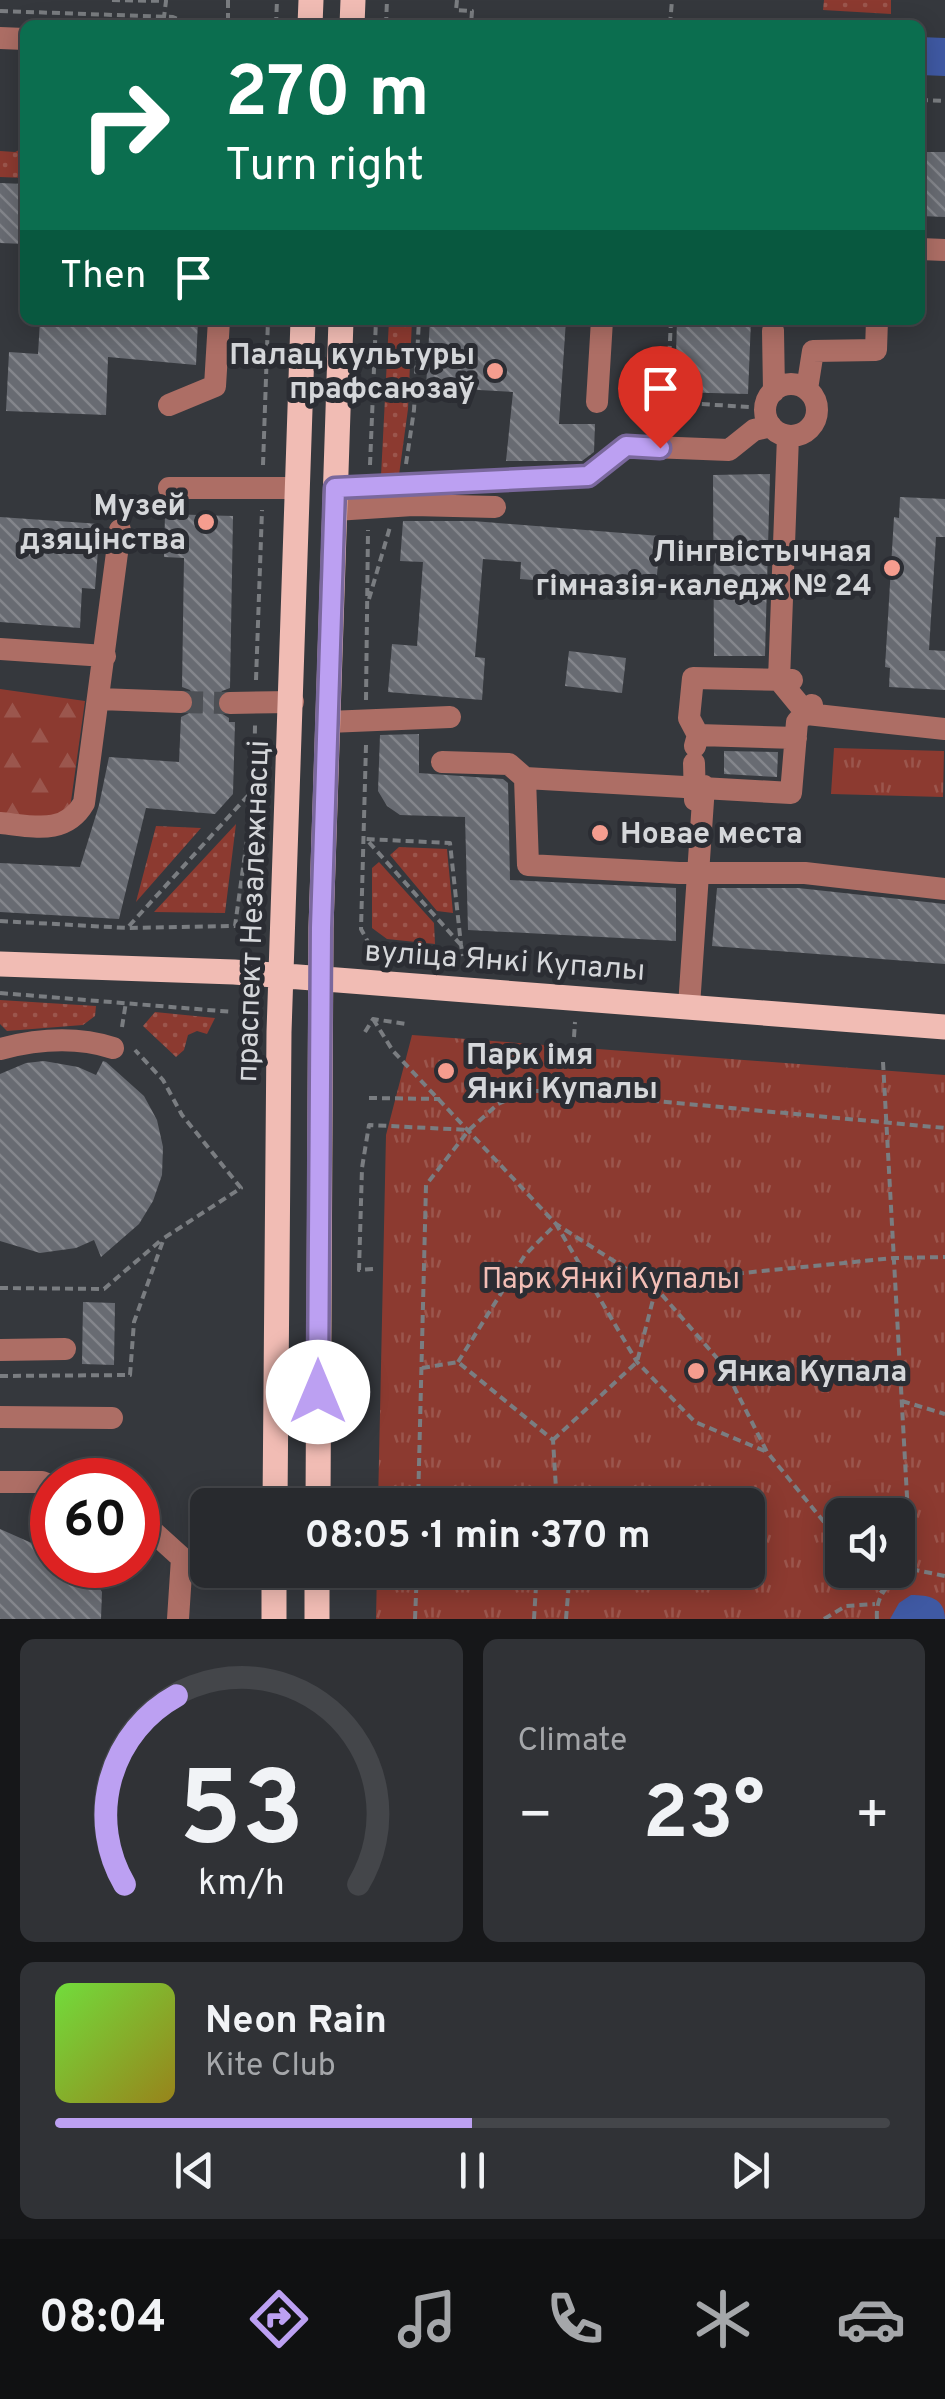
<!DOCTYPE html>
<meta charset="utf-8">
<style>
body{margin:0;font-family:Overpass,sans-serif;background:#303236;color:#f1f3f6;height:100vh;display:flex;flex-direction:column;font-size:38px;white-space:nowrap}
*{box-sizing:border-box;margin:0}
p{font-size:32px;color:#a5a7aa}
.icon{flex:none;width:55px;height:55px;fill:none;stroke:currentColor;stroke-width:2;stroke-linecap:round;stroke-linejoin:round}
.map{position:relative;height:1619px;overflow:hidden}
.drawer{display:flex;flex-direction:column;gap:20px;padding:20px;background:#161719;flex:1}
.drawer>*{flex:none}
.hud{position:absolute;left:20px;top:20px;width:905px;height:305px;border-radius:15px;box-shadow:0 5px 25px #0003,0 0 0 2px #44464a;background:#0b6e4f;color:#fff;overflow:hidden}
.buttons{position:absolute;left:825px;top:1498px;display:grid;gap:20px}
.buttons a{display:grid;place-items:center;width:90px;height:90px;border-radius:15px;background:#282a2e;box-shadow:0 5px 25px #0003,0 0 0 2px #44464a;font-size:50px}
.speed{position:absolute;left:30px;top:1458px;display:flex;gap:20px;font-size:50px;font-weight:700;text-align:center}
.speed>*{display:grid;place-content:center;width:130px;height:130px;border-radius:50%;background:#282a2e;box-shadow:0 5px 25px #0003,0 0 0 2px #44464a;line-height:1}
.speed .limit{border:15px solid #d22;background:#fff;color:#111}
.pin{position:absolute;display:grid;place-items:center;width:85px;height:85px;color:#fff;margin:-102px -42px;border-radius:50% 50% 50% 0;rotate:-45deg;box-shadow:0 0 10px #0007}
.pin .icon{rotate:45deg}
.me{position:absolute;width:110px;margin:-55px;rotate:0deg;stroke-linejoin:round;filter:drop-shadow(0 0 8px #0008)}
.turn{display:flex;align-items:center;gap:35px;height:210px;padding:0 40px;font-size:45px}
.turn .icon{width:130px;height:130px;stroke-width:2.5}
.turn b{display:block;font-size:70px;line-height:85px}
.then{display:flex;align-items:center;height:95px;padding:0 40px;background:#0003;gap:20px;font-size:38px}
.big{font-size:75px;font-weight:700;line-height:1.1}
.drawer .widget{flex:1;display:flex;flex-direction:column;justify-content:center;gap:15px;min-width:0;padding:0 35px;border-radius:15px;background:#303236}
.drawer .dial{align-items:center;gap:0}
.dial svg{height:260px;overflow:visible;fill:none;stroke:#44464a;stroke-width:7;stroke-linecap:round;text-anchor:middle}
.dial text{fill:#f1f3f6;stroke:none}
.song{display:flex;align-items:center;gap:30px}
.cover{width:120px;height:120px;border-radius:15px;background:linear-gradient(135deg,hsl(100 70% 55%),hsl(50 70% 35%))}
.played{height:10px;border-radius:5px;background:linear-gradient(90deg,#bca0f2 50%,#44464a 50%)}
.keys{display:flex;justify-content:space-around;direction:ltr}
.heat{display:flex;justify-content:space-between;align-items:center;font-size:55px;direction:ltr}
.drawer .tiles{flex:1;display:grid;gap:20px;grid-template-columns:1fr 1fr}
.widget:last-child{grid-column:span 2}
.trip{position:absolute;left:190px;top:1488px;width:575px;height:100px;border-radius:15px;background:#282a2e;box-shadow:0 5px 25px #0003,0 0 0 2px #44464a;font-weight:700;line-height:100px;text-align:center}
.dock{display:flex;height:160px;justify-content:space-around;align-items:center;background:#101112;color:#a5a7aa}
.dock .icon{width:70px;height:70px}
.dock .active{color:#bca0f2}
.dock b{font-size:45px;color:#f1f3f6}
.map>svg:first-child{display:block}
.grass{fill:url(#grass-dots)}
.forest{fill:url(#forest-firs)}
.park{fill:url(#park-tufts);fill-rule:evenodd}
.water{fill:#3f59a3}
.building{fill:url(#building-back-hatch)}
.lines{fill:none;stroke-linecap:round;stroke-linejoin:round}
.minor-tunnel{stroke:#4d5055;stroke-width:22;stroke-dasharray:22 11;stroke-linecap:butt}
.path{stroke:#7a7d81;stroke-width:4;stroke-dasharray:8 5;stroke-linecap:butt}
.minor{stroke:#ad6e65;stroke-width:22}
.major{stroke:#f1bcb4;stroke-width:25}
.route-casing{stroke:#7a689d;stroke-width:25}
.route{stroke:#bca0f2;stroke-width:18}
.poi-dot{fill:#f59d8f;stroke:#2b2d33;stroke-width:4}
.labels{text-anchor:middle;stroke-width:10;stroke-linejoin:round;paint-order:stroke}
.poi-label{font-size:30px;font-weight:bold;fill:#d5d7da;stroke:#2b2d33;text-anchor:end}
.street-label{font-size:30px;fill:#d5d7da;stroke:#2b2d33}
.park-label{font-size:30px;fill:#f2beb6;stroke:#2b2d33}
</style>
<div class="map">
<svg width="945" height="1619" viewBox="0 0 945 1619">
<defs>
<pattern id="grass-dots" width="8" height="8" patternUnits="userSpaceOnUse" patternTransform="scale(2.5)"><rect width="8" height="8" fill="#8c3a30"/><path d="M2 2h.1M6 6h.1" fill="none" stroke="#9b564d" stroke-width="1.8" stroke-linecap="round"/></pattern>
<pattern id="forest-firs" width="22" height="20" patternUnits="userSpaceOnUse" patternTransform="scale(2.5)"><rect width="22" height="20" fill="#8c3a30"/><path d="M5 1l3.5 6h-7zM16 11l3.5 6h-7z" fill="#9b564d"/></pattern>
<pattern id="park-tufts" width="24" height="20" patternUnits="userSpaceOnUse" patternTransform="scale(2.5)"><rect width="24" height="20" fill="#8c3a30"/><path d="M3 7l-1-3M5 7V3M7 7l1-3M15 17l-1-3M17 17v-4M19 17l1-3" fill="none" stroke="#9b564d"/></pattern>
<pattern id="building-back-hatch" width="6" height="6" patternUnits="userSpaceOnUse" patternTransform="scale(2.5)"><rect width="6" height="6" fill="#686b72"/><path d="M-1 5l2 2M0 0l6 6M5-1l2 2" fill="none" stroke="#84868c"/></pattern>
</defs>
<rect width="100%" height="100%" fill="#35383d"/>
<path class="grass" d="M824 0H891V14L823 10Z
M25 147V178L0 177V151L15 152Z
M389 320H412L408 409 399 475 381 476Z
M236 824 225 913 154 912Z
M156 826 201 828 136 902Z
M399 847 447 849 453 913 437 911 390 855Z
M379 862 434 923 435 944 387 939 372 928V868Z
M0 1000 96 1006 95 1016 83 1025 7 1031 0 1024Z
M155 1012 215 1018 207 1034 197 1031 188 1035 184 1050 176 1057 143 1026Z"/>
<path class="forest" d="M0 689 85 701 67 830 0 821Z"/>
<path class="park" d="M834 748 944 751 943 797 831 794Z
M412 1035 945 1075V1619H376L377 1570H748V1505H378L386 1135ZM842 1515H898V1570H842Z"/>
<path class="water" d="M920 37 945 38V76L920 75Z
M911 1595C929 1595 945 1598 945 1619H890L899 1603Z"/>
<path class="building" d="M920 152H945V217L920 216Z
M0 183 25 184V244L0 243Z
M40 320H198L196 365 108 357 106 415 6 411 9 352 38 354Z
M430 320H566L559 424H595L594 452 582 461H506L513 392 426 387Z
M677 320H751L748 394 675 392Z
M770 474 765 656H714L713 475Z
M900 497 945 499V537H936L929 650 945 651V690L889 687 890 668 885 667 894 517 899 518Z
M165 514 233 516 230 688 222 691 215 702 218 711 229 718V722H235L233 794 215 814 146 808 119 919 0 912V863L80 867 99 805 109 757 179 762 181 717 193 711 196 702 190 690 182 687 184 558 164 557Z
M0 517 100 524 95 589 82 588 80 628 0 622Z
M403 521H473L660 536 656 588 592 583 591 597 559 595 560 582 520 579 521 562 483 559 475 657 485 658 482 700 388 692 392 644 417 646 423 562 400 561Z
M569 651 626 658 622 693 565 686Z
M419 734V773L503 779 508 783 510 880 676 888V941L468 930 465 817 400 815 387 806 378 791 380 735Z
M724 751 778 752 777 777 724 774Z
M717 888H798L945 904V964L712 946Z
M44 1061 78 1067 96 1075 103 1061 106 1062 144 1096 157 1120 163 1147 162 1175 153 1201 139 1224 101 1257 94 1240 76 1248 40 1253 0 1241V1074L26 1063Z
M83 1302 115 1303 114 1365 82 1364Z
M0 1529 52 1552V1565H82L90 1572 102 1592 101 1619H0Z"/>
<g class="lines">
<path class="minor-tunnel" d="M181 702 230 703"/>
<path class="path" d="M112 0 166 1 163 25
M228 0V25
M457 0 456 10 472 11 471 25
M0 11 173 17 191 25
M276 25 277 0
M386 25 387 0
M670 25 672 0
M920 100 945 101
M671 320 667 402 750 407
M406 464 414 410 419 320
M263 465 268 320
M370 465 376 320
M369 599 390 527
M256 680 262 510
M366 700 368 530
M366 745 361 929 373 951
M0 921 128 928 235 926 254 789 255 725
M129 926 254 789
M461 945 366 839 450 843 461 945 463 956
M0 993 233 1012
M373 1019 393 1051 556 1224 656 1288 723 1365 767 1452 842 1544
M122 1027 126 1002
M365 1032 373 1019 406 1024
M574 1037 575 1022
M883 1062 911 1569
M369 1098 440 1099
M373 1269 359 1270 362 1168 369 1125 469 1130
M0 1288 104 1289 160 1241
M458 1362 525 1255 556 1224 637 1362 695 1422 767 1452
M422 1368 458 1362 553 1440 557 1505
M0 1376 130 1375 134 1322 164 1238 241 1188 182 1115 163 1080 135 1050
M902 1401 945 1414
M553 1440 637 1362 656 1288 672 1280 894 1258 945 1257
M418 1505 426 1185 469 1130 498 1104 526 1091H549L945 1128
M864 1570 882 1592
M415 1619 417 1570
M534 1619 537 1570
M566 1619 570 1570
M824 1619 846 1606 875 1604
M877 1619C875 1594 890 1581 911 1569L945 1576"/>
<path class="minor" d="M0 38 25 39
M920 249 945 250
M773 331 774 391
M765 410a26 26 0 1 1 52 0a26 26 0 1 1-52 0Z
M807 389 813 351 876 350 877 320
M597 402 602 320
M169 405 215 386 219 320
M788 436 779 680 807 714 945 729
M169 488H298
M335 488 588 476 626 446 729 450 754 430 771 426
M335 510 413 505 495 507
M0 649 105 656
M99 699 181 702
M230 703 293 702
M812 705 797 722 791 793 525 778 528 865 679 873H805L945 889
M328 722 450 717
M698 735 796 738
M695 746 698 735 689 718 693 678 792 680
M442 762 509 764 525 778
M694 763 695 800
M0 823C32 826 65 836 84 803L120 530
M689 1006 704 786
M0 1049C38 1039 76 1036 113 1048
M0 1350 65 1349
M0 1417 112 1418
M0 1482H42L52 1486
M138 1518 182 1558 178 1619"/>
<path class="major" d="M310 25 311 0
M352 25 353 0
M0 964 234 972 945 1027
M275 1505 279 1032 303 320
M318 1505 321 928 341 320
M274 1619V1570
M317 1619V1570"/>
</g>
<g class="lines">
<g class="route-casing">
<path id="route" d="M318 1392 321 928 335 488 588 476 626 446 660 448"/>
</g>
<use href="#route" class="route"/>
</g>
<g class="poi-dot">
<circle cx="495" cy="371" r="10"/>
<circle cx="206" cy="522" r="10"/>
<circle cx="892" cy="568" r="10"/>
<circle cx="600" cy="833" r="10"/>
<circle cx="446" cy="1071" r="10"/>
<circle cx="696" cy="1371" r="10"/>
</g>
<g class="labels">
<g class="poi-label">
<text x="475" y="364">Палац культуры<tspan x="475" dy="34">прафсаюзаў</tspan></text>
<text x="186" y="515">Музей<tspan x="186" dy="34">дзяцінства</tspan></text>
<text x="872" y="561">Лінгвістычная<tspan x="872" dy="34">гімназія-каледж № 24</tspan></text>
<text x="620" y="843" text-anchor="start">Новае места</text>
<text x="466" y="1064" text-anchor="start">Парк імя<tspan x="466" dy="34">Янкі Купалы</tspan></text>
<text x="716" y="1381" text-anchor="start">Янка Купала</text>
</g>
<g class="street-label">
<text transform="translate(252 911) rotate(-88)" y="10">праспект Незалежнасці</text>
<text transform="translate(505 960) rotate(4)" y="10">вуліца Янкі Купалы</text>
</g>
<g class="park-label">
<text x="611" y="1288">Парк Янкі Купалы</text>
</g>
</g>
</svg>
<div class="buttons">
<a><svg class="icon" aria-label="sound" viewBox="0 0 24 24"><path d="M4 9h4l5-4v14l-5-4H4zM17 9q2 3 0 6"/></svg></a>
</div>
<div class="speed"><div class="limit">60</div></div>
<div class="pin" style="left:660px;top:448px;background:#d93025"><svg class="icon" aria-label="arrive" viewBox="0 0 24 24"><path d="M6 21V4h12l-3 4 3 4H6"/></svg></div>
<svg class="me" style="left:318px;top:1392px" viewBox="-20 -20 40 40"><circle r="19" fill="#fff"/><path d="M0-13L10 11 0 6-10 11z" fill="#bca0f2"/></svg>
<div class="trip">08:05 · 1 min · 370 m</div>
<div class="hud">
<div class="turn"><svg class="icon" aria-label="right" viewBox="0 0 24 24"><path d="M7 20v-9h11M14 6l5 5-5 5"/></svg><div><b>270 m</b>Turn right</div></div>
<div class="then">Then<svg class="icon" aria-label="arrive" viewBox="0 0 24 24"><path d="M6 21V4h12l-3 4 3 4H6"/></svg></div>
</div>
</div>
<section class="drawer">
<div class="tiles">
<div class="widget dial"><svg viewBox="0 0 100 80">
<path d="M14 69A42 42 0 1 1 86 69"/>
<path d="M14 69A42 42 0 0 1 30 11" stroke="#bca0f2"/>
<text x="50" y="56" font-size="32" font-weight="700">53</text>
<text x="50" y="72" font-size="11">km/h</text>
</svg></div>
<div class="widget"><p>Climate</p>
<div class="heat"><a>−</a><b class="big">23°</b><a>+</a></div>
</div>
<div class="widget">
<div class="song"><i class="cover"></i><div><b>Neon Rain</b><p>Kite Club</p></div></div>
<div class="played"></div>
<div class="keys"><svg class="icon" aria-label="previous" viewBox="0 0 24 24"><path d="M18 5L8 12l10 7zM5 5v14"/></svg><svg class="icon" aria-label="pause" viewBox="0 0 24 24"><path d="M8 5v14M16 5v14"/></svg><svg class="icon" aria-label="next" viewBox="0 0 24 24"><path d="M6 5l10 7-10 7zM19 5v14"/></svg></div>
</div>
</div>
</section>
<nav class="dock">
<b>08:04</b>
<svg class="icon active" aria-label="directions" viewBox="0 0 24 24"><path d="M12 3l9 9-9 9-9-9zM9 14v-3h6M13 9l2 2-2 2"/></svg>
<svg class="icon" aria-label="music" viewBox="0 0 24 24"><path d="M9 18V5l10-2v13"/><circle cx="6" cy="18" r="3"/><circle cx="16" cy="16" r="3"/></svg>
<svg class="icon" aria-label="phone" viewBox="0 0 24 24"><path d="M5 4h4l2 5-3 2q2 4 5 5l2-3 5 2v4C11 20 4 13 5 4z"/></svg>
<svg class="icon" aria-label="climate" viewBox="0 0 24 24"><path d="M12 3v18M4 7l16 10M4 17L20 7"/></svg>
<svg class="icon" aria-label="car" viewBox="0 0 24 24"><path d="M5 17H2v-5l4-1 3-4h7l3 4 3 1v5h-3M9 17h6M6 11h13"/><circle cx="7" cy="17" r="2"/><circle cx="17" cy="17" r="2"/></svg>
</nav>
